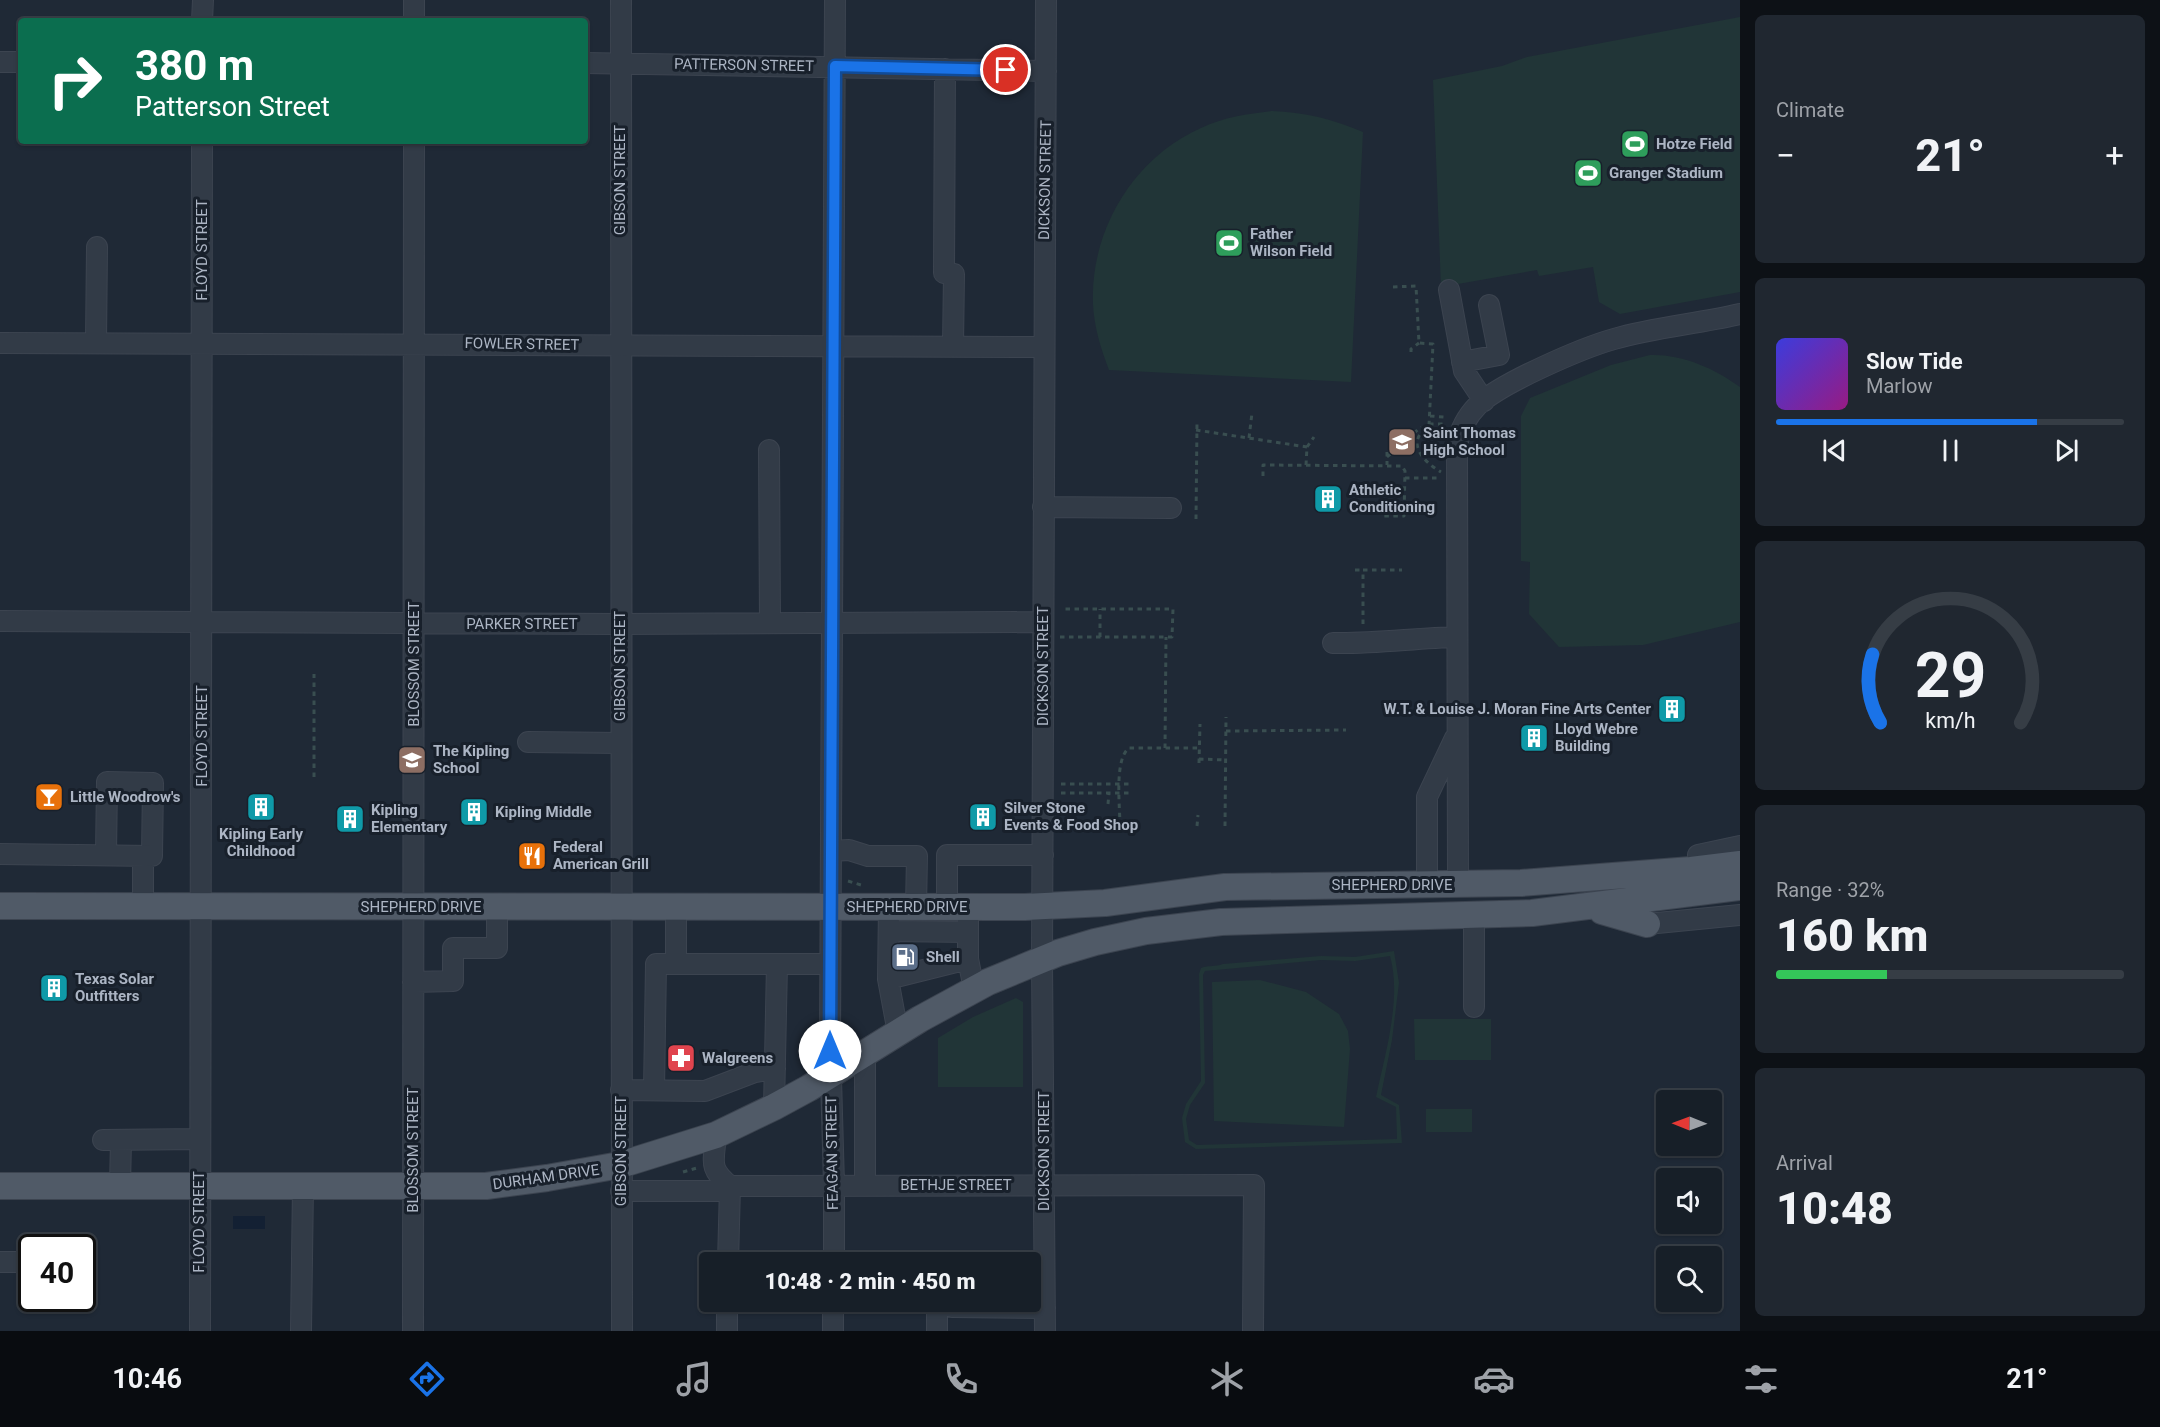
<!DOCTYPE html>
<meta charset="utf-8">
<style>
body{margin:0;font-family:Roboto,sans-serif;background:#202730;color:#f1f3f6;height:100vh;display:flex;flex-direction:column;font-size:22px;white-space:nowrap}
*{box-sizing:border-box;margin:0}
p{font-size:20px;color:#9ea2a8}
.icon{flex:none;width:33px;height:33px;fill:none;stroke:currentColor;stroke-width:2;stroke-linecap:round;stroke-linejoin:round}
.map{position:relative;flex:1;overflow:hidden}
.side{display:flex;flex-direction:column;gap:15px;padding:15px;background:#0d1116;width:420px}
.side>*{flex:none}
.hud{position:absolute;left:18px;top:18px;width:570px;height:126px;border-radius:6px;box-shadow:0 2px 4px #0004,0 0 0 2px #363d45;background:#0b6e4f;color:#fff;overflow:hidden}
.needle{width:39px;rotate:271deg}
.tools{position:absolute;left:1656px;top:1090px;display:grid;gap:12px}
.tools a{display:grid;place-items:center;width:66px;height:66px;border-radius:6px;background:#171f28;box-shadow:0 2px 4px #0004,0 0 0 2px #363d45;font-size:30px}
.speed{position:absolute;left:18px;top:1234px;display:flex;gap:12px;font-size:30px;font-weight:700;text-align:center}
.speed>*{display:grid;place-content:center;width:78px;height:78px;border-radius:50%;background:#171f28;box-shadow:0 2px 4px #0004,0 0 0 2px #363d45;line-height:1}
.speed .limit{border:3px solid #111;border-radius:9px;background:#fff;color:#111}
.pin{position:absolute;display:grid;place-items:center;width:51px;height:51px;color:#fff;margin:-26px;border:3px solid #fff;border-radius:50%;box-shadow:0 2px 6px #0007}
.me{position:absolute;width:66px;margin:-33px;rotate:0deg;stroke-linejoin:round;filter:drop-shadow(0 0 4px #0008)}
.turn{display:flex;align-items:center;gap:21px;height:126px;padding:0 18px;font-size:27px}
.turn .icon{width:78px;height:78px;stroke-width:2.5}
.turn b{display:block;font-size:42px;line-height:51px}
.big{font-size:45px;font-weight:800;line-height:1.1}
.side .widget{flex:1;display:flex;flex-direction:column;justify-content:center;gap:9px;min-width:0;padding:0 21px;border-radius:9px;background:#202730}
.side .dial{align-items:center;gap:0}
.dial svg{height:156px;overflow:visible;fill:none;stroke:#363d45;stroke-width:7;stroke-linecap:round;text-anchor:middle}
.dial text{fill:#f1f3f6;stroke:none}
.song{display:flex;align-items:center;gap:18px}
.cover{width:72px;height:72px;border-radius:9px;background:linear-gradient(135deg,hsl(240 70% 55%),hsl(310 70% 35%))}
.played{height:6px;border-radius:3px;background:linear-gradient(90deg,#1a73e8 75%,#363d45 75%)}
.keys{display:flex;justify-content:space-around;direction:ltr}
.heat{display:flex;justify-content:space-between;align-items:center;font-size:33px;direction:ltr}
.charge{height:9px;border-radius:4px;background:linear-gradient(90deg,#34c759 32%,#363d45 0)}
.trip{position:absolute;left:699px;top:1252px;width:342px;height:60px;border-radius:6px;background:#171f28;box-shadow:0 2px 4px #0004,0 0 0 2px #363d45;font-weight:800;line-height:60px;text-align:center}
.dock{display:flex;height:96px;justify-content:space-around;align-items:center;background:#090c10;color:#9ea2a8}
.dock .icon{width:42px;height:42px}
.dock .current{color:#1a73e8}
.dock b{font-size:27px;color:#f1f3f6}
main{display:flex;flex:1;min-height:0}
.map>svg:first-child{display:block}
.green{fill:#213537;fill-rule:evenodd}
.water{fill:#132033}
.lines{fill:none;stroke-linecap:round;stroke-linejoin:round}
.minor-casing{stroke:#3c4450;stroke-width:22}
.major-casing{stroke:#3c4450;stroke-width:28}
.path{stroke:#394e50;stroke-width:3;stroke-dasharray:4.5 4.5;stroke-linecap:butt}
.minor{stroke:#323b47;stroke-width:20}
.major{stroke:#505a67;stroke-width:26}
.route-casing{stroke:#114b97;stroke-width:15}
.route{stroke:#1a73e8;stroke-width:10}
.labels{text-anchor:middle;stroke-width:6;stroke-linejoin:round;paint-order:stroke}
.street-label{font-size:15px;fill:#acb5c4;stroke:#18202b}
.poi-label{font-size:15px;font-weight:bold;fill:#acb5c4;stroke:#18202b;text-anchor:start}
</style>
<main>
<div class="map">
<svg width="1740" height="1331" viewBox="0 0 1740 1331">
<rect width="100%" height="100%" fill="#1f2936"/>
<path class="green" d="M1740 17V292L1620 314 1599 302 1593 267 1539 276 1537 270 1441 287 1433 80 1502 66 1527 57Z
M1272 111C1304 112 1333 119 1363 132L1351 382 1109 370C1101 349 1094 327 1093 304 1090 231 1133 158 1201 128 1224 117 1247 114 1272 111Z
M1650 355C1682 354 1714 368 1740 387V622L1643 645 1559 647 1529 614 1530 562 1521 561V416L1530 398 1611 365Z
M1394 951 1399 983 1392 1040 1381 1095 1399 1105 1402 1143 1196 1149 1185 1142 1182 1118 1186 1104 1201 1081 1199 974 1201 968C1209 965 1215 967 1223 964L1321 956 1355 957ZM1390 956C1402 998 1385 1054 1376 1097L1396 1107 1397 1139 1197 1145 1189 1140 1186 1119 1190 1105 1205 1083 1203 975 1205 971 1321 960 1355 961Z
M1260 980 1306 992 1339 1014 1348 1031 1350 1049 1344 1127 1214 1121 1212 982Z
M1016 998 1023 1002V1087H938V1038L973 1017Z
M1414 1019H1491V1060H1415Z
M1426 1109H1472V1132H1426Z"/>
<path class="water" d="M233 1216H265V1229H233Z"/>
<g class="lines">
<g class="minor-casing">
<path id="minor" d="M414 0V21
M621 0 622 1331
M202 21 203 0
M0 62H21
M585 63 1046 71
M945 69 944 273 954 274 953 346
M1449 290 1464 371 1484 401
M0 343C348 344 696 343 1043 347
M96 343 97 247
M1462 362 1499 355 1489 305
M769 450 770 623
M1043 507 1171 508
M0 621 620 624 1043 622
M1333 643C1374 644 1415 638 1457 637
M528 742 621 743
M831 851 849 850 868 856H917L916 907
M0 854 152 856 153 783 107 782 106 855
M1698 855 1740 846
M1427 885V797L1455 738
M1458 885 1457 445C1460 429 1466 417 1478 405 1501 383 1582 348 1614 339 1655 327 1698 324 1740 314
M143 906V856
M889 907 888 979 898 1033
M947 907V855H1043
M968 907V959L974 989
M1647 924 1740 915
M889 931 968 932
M676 964V907
M888 979 968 959
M413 982 453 981V948H497V906
M1474 1007V915
M865 1054V1184
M621 1090 705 1091 755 1072 775 1069
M654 1090 656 964H830
M774 1107 777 964
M716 1135C714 1162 708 1168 730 1186
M103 1140 199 1139
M120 1186 121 1140
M621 1191H719L730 1186 1254 1185 1253 1331
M82 1261H84
M0 1262H32
M728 1263 730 1186
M834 1263V1185L830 1042 835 0
M937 1302V1331
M952 1307 1045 1308
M200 1331 202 141
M301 1331 303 1186
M413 1331 414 141
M727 1331V1302
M833 1331V1302
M1045 1331 1042 961 1046 0"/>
</g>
<g class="major-casing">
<path id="major" d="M0 906 1025 907 1105 903 1225 887 1521 883 1691 870 1740 864
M1602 911 1647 924
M0 1186H486L547 1178 620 1165 716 1135 774 1107 809 1088 920 1019 988 982 1058 953 1095 942 1146 931 1221 922 1532 913 1740 887"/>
</g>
<path class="path" d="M1393 287 1416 286 1419 343 1433 344 1429 425C1426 428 1421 432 1419 436 1411 450 1430 466 1441 472
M1411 352V349L1419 343
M1430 416 1444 417
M1429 424H1444
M1196 430 1307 447
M1249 438 1252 413
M1387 452V465
M1387 457 1421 427
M1306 465 1307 447 1314 437
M1263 476V465L1402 466 1405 471 1404 516H1382
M1405 478H1439
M1392 488H1405
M1196 519 1197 423
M1355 570H1363
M1363 624V570H1402
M1060 637H1172L1173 609H1061
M1100 637V609
M1226 731 1346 730
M1165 748 1166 637
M1199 759 1226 760
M1199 763 1200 724
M314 777V674
M1061 784H1131
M1061 793H1131
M1108 804 1109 793
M1120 823H1132
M1120 826C1120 807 1114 759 1129 748H1199
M1197 826 1198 815
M1225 826 1226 717
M848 881 861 885
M683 1172 697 1168"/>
<use href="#minor" class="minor"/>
<use href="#major" class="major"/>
</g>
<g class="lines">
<g class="route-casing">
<path id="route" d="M830 1051 835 66 1006 70"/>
</g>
<use href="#route" class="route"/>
</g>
<defs>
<g id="stadium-square" transform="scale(1.5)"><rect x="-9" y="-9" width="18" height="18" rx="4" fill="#2e9e5b" stroke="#18202b"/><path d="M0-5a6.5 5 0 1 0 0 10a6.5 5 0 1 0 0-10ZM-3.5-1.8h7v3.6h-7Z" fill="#fff"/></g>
<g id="school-square" transform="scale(1.5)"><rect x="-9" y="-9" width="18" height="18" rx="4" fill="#8d6e63" stroke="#18202b"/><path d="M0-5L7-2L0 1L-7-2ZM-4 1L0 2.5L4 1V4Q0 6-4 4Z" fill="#fff"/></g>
<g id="building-square" transform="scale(1.5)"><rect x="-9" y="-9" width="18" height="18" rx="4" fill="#0f9aa8" stroke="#18202b"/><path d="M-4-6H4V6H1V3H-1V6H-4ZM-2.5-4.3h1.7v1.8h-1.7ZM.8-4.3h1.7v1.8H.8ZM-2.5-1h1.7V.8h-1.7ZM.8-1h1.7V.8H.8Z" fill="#fff"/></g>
<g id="bar-square" transform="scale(1.5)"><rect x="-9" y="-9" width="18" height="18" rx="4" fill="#e8710a" stroke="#18202b"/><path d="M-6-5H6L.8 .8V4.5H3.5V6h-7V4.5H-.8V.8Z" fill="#fff"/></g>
<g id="restaurant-square" transform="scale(1.5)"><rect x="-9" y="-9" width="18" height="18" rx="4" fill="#e8710a" stroke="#18202b"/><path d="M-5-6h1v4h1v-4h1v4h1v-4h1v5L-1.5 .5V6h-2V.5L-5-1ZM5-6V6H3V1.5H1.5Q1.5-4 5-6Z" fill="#fff"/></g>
<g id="fuel-square" transform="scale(1.5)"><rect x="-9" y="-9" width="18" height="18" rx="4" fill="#5c6f8a" stroke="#18202b"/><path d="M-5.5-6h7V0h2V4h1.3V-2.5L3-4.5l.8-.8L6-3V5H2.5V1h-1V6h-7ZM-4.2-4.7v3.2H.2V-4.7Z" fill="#fff"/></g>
<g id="pharmacy-square" transform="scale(1.5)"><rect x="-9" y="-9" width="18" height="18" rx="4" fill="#e0444e" stroke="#18202b"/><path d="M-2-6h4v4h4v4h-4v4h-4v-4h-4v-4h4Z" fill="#fff"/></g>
</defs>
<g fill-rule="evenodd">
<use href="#stadium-square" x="1635" y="144"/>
<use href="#stadium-square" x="1588" y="173"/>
<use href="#stadium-square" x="1229" y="243"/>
<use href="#school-square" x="1402" y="442"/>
<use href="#building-square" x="1328" y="499"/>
<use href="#building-square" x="1672" y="709"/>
<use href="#building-square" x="1534" y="738"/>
<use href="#school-square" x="412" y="760"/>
<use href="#bar-square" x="49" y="797"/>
<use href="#building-square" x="261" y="807"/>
<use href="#building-square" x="474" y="812"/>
<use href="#building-square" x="983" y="817"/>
<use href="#building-square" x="350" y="819"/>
<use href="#restaurant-square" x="532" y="856"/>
<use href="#fuel-square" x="905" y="957"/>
<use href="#building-square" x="54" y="988"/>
<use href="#pharmacy-square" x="681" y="1058"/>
</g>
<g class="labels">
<g class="street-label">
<text transform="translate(744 65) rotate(1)" y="5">PATTERSON STREET</text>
<text transform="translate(620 180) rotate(-90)" y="5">GIBSON STREET</text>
<text transform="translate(1045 180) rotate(-89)" y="5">DICKSON STREET</text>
<text transform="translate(202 250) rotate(-90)" y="5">FLOYD STREET</text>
<text transform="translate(522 344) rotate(1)" y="5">FOWLER STREET</text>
<text x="522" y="629">PARKER STREET</text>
<text transform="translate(414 664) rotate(-90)" y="5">BLOSSOM STREET</text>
<text transform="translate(620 666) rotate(-90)" y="5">GIBSON STREET</text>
<text transform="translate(1043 666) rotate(-90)" y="5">DICKSON STREET</text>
<text transform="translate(202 736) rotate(-90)" y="5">FLOYD STREET</text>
<text x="1392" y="890">SHEPHERD DRIVE</text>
<text x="421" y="912">SHEPHERD DRIVE</text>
<text x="907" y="912">SHEPHERD DRIVE</text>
<text transform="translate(413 1150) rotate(-90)" y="5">BLOSSOM STREET</text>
<text transform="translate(621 1151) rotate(-90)" y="5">GIBSON STREET</text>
<text transform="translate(1044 1151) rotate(-90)" y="5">DICKSON STREET</text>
<text transform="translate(832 1153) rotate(-91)" y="5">FEAGAN STREET</text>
<text transform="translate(546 1177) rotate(-8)" y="5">DURHAM DRIVE</text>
<text x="956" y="1190">BETHJE STREET</text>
<text transform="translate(199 1222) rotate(-90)" y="5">FLOYD STREET</text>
</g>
<g class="poi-label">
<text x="1656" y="149">Hotze Field</text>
<text x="1609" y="178">Granger Stadium</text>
<text x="1250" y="239">Father<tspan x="1250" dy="17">Wilson Field</tspan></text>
<text x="1423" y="438">Saint Thomas<tspan x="1423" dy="17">High School</tspan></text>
<text x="1349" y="495">Athletic<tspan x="1349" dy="17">Conditioning</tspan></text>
<text x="1651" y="714" text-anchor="end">W.T. &amp; Louise J. Moran Fine Arts Center</text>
<text x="1555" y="734">Lloyd Webre<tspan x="1555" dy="17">Building</tspan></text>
<text x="433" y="756">The Kipling<tspan x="433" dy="17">School</tspan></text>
<text x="70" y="802">Little Woodrow's</text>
<text x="1004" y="813">Silver Stone<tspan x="1004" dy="17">Events &amp; Food Shop</tspan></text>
<text x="371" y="815">Kipling<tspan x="371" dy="17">Elementary</tspan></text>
<text x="495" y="817">Kipling Middle</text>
<text x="261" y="839" text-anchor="middle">Kipling Early<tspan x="261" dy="17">Childhood</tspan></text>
<text x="553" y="852">Federal<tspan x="553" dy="17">American Grill</tspan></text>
<text x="926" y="962">Shell</text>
<text x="75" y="984">Texas Solar<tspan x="75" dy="17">Outfitters</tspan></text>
<text x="702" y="1063">Walgreens</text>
</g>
</g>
</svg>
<div class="tools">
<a><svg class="needle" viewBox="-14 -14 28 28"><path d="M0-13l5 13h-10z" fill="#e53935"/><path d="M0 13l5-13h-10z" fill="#9ea2a8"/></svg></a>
<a><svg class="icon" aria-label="sound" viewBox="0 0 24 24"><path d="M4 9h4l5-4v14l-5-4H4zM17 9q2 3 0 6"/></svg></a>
<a><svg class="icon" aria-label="search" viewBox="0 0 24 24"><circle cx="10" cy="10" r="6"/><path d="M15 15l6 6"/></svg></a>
</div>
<div class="speed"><div class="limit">40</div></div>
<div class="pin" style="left:1006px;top:70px;background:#d93025"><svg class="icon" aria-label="arrive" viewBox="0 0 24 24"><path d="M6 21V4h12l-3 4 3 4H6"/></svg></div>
<svg class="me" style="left:830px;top:1051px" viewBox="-20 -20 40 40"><circle r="19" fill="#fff"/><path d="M0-13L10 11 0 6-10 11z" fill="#1a73e8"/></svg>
<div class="trip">10:48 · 2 min · 450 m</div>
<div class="hud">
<div class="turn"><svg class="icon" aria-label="right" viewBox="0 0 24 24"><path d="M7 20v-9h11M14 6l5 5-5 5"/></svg><div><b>380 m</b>Patterson Street</div></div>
</div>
</div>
<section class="side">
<div class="widget"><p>Climate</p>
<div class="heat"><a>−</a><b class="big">21°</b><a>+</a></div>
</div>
<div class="widget">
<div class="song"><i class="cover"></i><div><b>Slow Tide</b><p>Marlow</p></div></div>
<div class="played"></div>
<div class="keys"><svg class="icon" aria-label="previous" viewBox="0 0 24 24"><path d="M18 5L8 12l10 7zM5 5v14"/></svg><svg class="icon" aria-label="pause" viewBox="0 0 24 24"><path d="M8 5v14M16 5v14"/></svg><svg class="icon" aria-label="next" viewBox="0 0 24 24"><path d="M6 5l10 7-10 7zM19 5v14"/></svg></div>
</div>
<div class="widget dial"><svg viewBox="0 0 100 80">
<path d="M14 69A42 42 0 1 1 86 69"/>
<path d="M14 69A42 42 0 0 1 10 34" stroke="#1a73e8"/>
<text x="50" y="56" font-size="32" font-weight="700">29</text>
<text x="50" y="72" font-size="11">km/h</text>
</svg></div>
<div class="widget"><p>Range · 32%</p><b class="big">160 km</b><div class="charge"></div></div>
<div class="widget"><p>Arrival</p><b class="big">10:48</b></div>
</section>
</main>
<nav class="dock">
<b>10:46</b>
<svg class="icon current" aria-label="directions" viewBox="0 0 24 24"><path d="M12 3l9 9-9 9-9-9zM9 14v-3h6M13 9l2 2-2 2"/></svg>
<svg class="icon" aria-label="music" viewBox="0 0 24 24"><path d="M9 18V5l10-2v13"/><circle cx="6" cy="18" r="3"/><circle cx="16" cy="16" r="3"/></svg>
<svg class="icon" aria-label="phone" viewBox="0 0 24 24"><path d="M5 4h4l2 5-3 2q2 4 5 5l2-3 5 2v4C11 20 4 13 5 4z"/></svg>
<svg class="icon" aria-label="climate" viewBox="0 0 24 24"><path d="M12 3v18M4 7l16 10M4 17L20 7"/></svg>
<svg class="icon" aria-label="car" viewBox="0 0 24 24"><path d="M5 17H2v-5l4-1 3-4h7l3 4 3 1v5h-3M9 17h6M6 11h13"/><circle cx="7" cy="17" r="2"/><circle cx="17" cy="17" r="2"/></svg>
<svg class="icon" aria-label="filters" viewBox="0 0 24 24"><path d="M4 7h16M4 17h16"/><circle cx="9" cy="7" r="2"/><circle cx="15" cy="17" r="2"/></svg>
<b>21°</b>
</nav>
